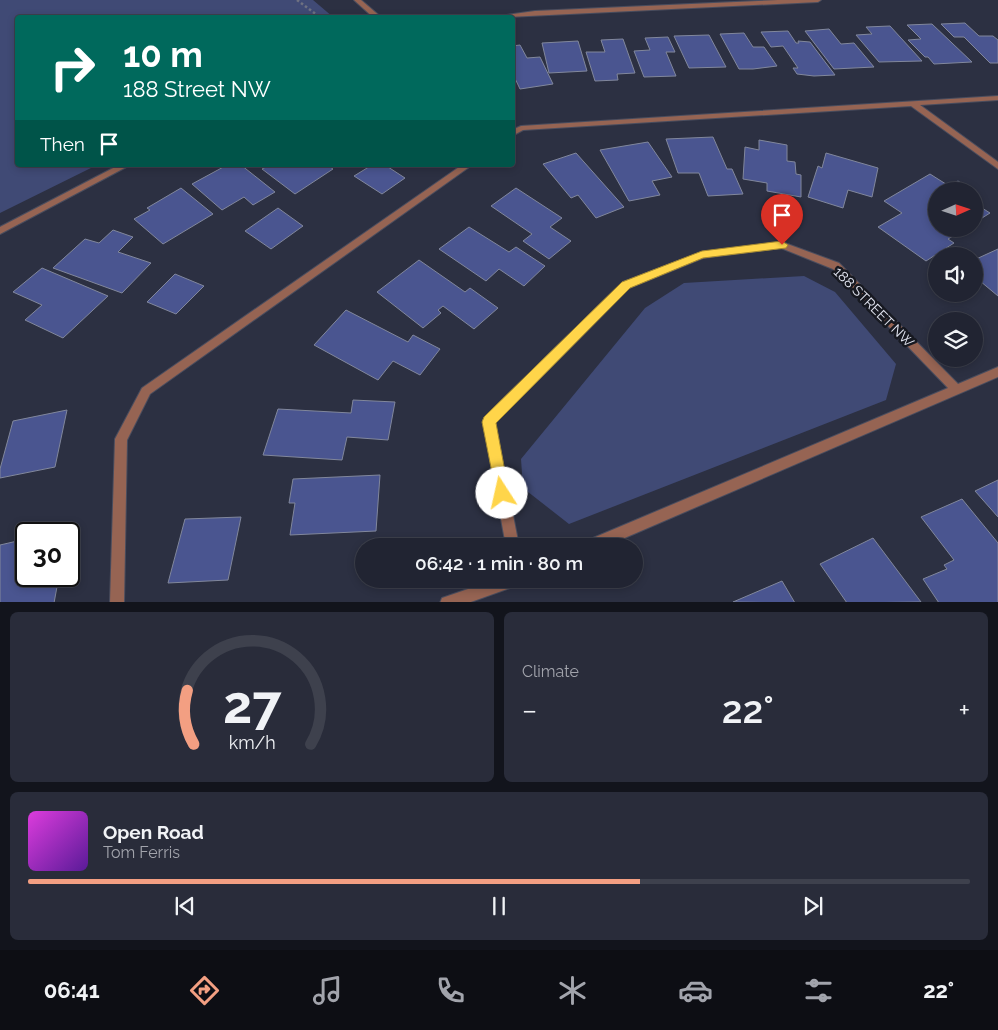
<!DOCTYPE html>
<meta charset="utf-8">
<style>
body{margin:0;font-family:Raleway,sans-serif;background:#292c3a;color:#f1f3f6;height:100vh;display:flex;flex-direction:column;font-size:19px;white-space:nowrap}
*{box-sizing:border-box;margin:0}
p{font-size:16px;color:#a2a4ac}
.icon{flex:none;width:28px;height:28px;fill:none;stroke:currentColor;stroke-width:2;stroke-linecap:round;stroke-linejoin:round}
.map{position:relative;height:602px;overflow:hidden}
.side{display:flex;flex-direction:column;gap:10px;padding:10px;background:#12141c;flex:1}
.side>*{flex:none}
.top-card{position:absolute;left:15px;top:15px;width:500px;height:152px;border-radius:5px;box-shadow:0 2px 8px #0003,0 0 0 1px #3e414d;background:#00695c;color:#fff;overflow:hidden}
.needle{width:32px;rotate:87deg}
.tools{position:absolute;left:928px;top:182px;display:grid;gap:10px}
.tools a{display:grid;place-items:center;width:55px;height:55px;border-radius:50%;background:#212432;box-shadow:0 2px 8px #0003,0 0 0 1px #3e414d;font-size:25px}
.speed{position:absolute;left:15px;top:522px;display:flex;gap:10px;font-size:25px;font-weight:700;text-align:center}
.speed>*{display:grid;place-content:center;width:65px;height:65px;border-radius:50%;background:#212432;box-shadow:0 2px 8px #0003,0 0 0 1px #3e414d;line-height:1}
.speed .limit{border:2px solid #111;border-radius:8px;background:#fff;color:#111}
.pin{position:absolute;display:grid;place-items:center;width:42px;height:42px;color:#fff;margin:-51px -21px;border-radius:50% 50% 50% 0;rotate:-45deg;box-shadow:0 0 5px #0007}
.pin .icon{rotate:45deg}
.me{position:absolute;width:55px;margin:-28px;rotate:350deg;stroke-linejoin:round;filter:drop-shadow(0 0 4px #0008)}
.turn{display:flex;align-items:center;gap:18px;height:105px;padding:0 25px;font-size:22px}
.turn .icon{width:65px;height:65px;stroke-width:2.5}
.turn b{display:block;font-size:35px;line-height:42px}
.then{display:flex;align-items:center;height:48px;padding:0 25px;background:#0003;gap:10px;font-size:19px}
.big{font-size:38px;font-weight:600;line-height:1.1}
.side .tile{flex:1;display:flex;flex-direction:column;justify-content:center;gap:8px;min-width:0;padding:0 18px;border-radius:8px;background:#292c3a}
.side .dial{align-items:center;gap:0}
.dial svg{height:130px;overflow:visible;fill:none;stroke:#3e414d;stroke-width:7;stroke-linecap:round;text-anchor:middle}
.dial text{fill:#f1f3f6;stroke:none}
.song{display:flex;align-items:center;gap:15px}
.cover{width:60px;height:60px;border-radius:8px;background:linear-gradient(135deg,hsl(300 70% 55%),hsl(270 70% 35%))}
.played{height:5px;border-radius:2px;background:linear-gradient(90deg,#f39f82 65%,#3e414d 65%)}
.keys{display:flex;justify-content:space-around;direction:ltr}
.heat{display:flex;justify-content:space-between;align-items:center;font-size:28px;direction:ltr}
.side .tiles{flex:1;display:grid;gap:10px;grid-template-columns:1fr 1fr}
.tile:last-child{grid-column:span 2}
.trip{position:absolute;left:355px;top:538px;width:288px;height:50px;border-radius:25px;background:#212432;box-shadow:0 2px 8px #0003,0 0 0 1px #3e414d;font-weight:600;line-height:50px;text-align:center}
.tabs{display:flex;height:80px;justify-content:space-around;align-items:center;background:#0d0e14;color:#a2a4ac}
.tabs .icon{width:35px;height:35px}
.tabs .on{color:#f39f82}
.tabs b{font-size:22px;color:#f1f3f6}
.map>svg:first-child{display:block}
.green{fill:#404a75}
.building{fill:#4a5590;stroke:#81879c}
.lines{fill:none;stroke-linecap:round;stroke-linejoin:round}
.service-casing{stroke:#4a4d5e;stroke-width:2}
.minor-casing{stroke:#4a4d5e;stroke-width:2}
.tertiary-casing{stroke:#4a4d5e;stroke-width:2}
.path{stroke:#6f7282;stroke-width:2.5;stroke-dasharray:2.5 2.5;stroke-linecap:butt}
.service{fill:#966453;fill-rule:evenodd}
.minor{fill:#966453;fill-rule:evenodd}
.tertiary{fill:#966453;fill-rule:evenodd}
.route{fill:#ffd54a;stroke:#a68a30}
.labels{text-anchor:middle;stroke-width:5;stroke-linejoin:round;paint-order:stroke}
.street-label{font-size:14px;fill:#e5e8f4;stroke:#171921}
</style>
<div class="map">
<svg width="998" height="603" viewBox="0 0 998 603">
<rect width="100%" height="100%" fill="#2c3042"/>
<path class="green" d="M0 0H313L333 17 18 18V165H97L0 213Z
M804 276 835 292 896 364 886 400 569 524 523 488 521 459 645 308 684 283Z"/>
<path class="building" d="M965 23 979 36H993L998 40V63H990L964 37H954L941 24Z
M932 24 972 62 934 64 928 57H925L908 40 921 39 907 25Z
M890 26 922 61 879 62 856 35 872 34 866 27Z
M829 29 841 44 854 43 874 67 834 69 805 31Z
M788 31 796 43H799L798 41 810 42 835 75 814 76 797 74 793 68H798L783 46 771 47 761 32Z
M744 33 753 47H764L777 66 753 69H739L720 34Z
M709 35 726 67 689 68 674 36Z
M668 37 675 52H666L676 76 644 77 634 51 650 50 645 38Z
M623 39 635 73 617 74 618 80 595 81 586 52H605L601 40Z
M578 41 587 71 549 73 542 43Z
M520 45 527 58 540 57 553 84 520 89 512 72V46Z
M713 137 727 169H732L743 194 708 196 699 173H678L666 139Z
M759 140 787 145V161L795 162 796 174 801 175V197L767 191V183L743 179 745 147 759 150Z
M648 142 672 177 652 181 660 195 629 201 600 150Z
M576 153 624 207 596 218 578 195 571 198 543 164Z
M826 153 878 168 872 197 848 190 843 208 808 197 818 166 822 168Z
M227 165H241L275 192 253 205 244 197 222 210 192 184Z
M270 165H327L333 169 295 194 262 169Z
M372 165H385L405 178 382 194 354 176Z
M930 174 949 186 958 181 975 192 936 191V229H965L948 239 954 243 926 261 878 227 902 213 884 201Z
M181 188 213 214 163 244 134 219 150 210 147 208Z
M516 188 562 218 550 227 571 241 549 259 523 241 532 234 491 206Z
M974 203 990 213 974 223Z
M278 208 303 226 271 249 245 231Z
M469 227 509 252 516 247 545 266 524 286 499 269 486 281 439 249Z
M113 230 133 237 118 252 151 263 122 293 53 268 85 239 99 243Z
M998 249V296L980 281 974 284V260Z
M419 260 465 292 470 288 498 308 474 329 443 306 438 310 441 313 423 328 377 292Z
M42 268 108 296 63 338 25 320 42 305 13 292Z
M175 274 204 286 176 314 147 302Z
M346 310 408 342 413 335 440 349 420 375 393 361 378 380 314 345Z
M353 400 395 402 388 440 347 437 342 460 263 455 278 409 351 413Z
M67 410 55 467 0 478V469L13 421Z
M380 475 376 531 290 535 295 503H289L293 479Z
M998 480V517L975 491Z
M962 499 998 543V603H939L923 579 947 569 944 565 954 560 921 517Z
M241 517 228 580 168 583 185 519Z
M873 538 921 602 847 603 820 564Z
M26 539V576H59L54 603H0V545Z
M782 581 795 603 733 602Z"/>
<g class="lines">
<g class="service-casing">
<path id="service" d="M998 96V100L920 105 998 162V169L911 106 523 130 512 136V130L521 126Z
M462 165H472L150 394 127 440 124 603H110L115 439 142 388Z"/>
</g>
<g class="minor-casing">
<path id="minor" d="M354 0H361L382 18H374Z
M782 242 839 263 958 384 998 367V377L606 546H585L586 541 948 388 833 269 781 248 703 258 629 288 495 423 519 546H506L483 421 485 417 623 282 702 252Z
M497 579H523L521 584 468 603H440L442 598Z"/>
</g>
<g class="tertiary-casing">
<path id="tertiary" d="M778 0H821L818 2 486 18 535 11Z
M119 165H130L0 234V227Z"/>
</g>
<path class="path" d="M297 0 321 18"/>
<use href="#service" class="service"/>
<use href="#minor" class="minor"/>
<use href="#tertiary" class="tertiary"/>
</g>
<path class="route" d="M782 241 788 245 786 248 703 258 630 288 496 423 509 493 507 498 502 500 497 498 482 422 484 417 622 282 702 251Z"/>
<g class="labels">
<g class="street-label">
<text transform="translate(874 307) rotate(45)" y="5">188 STREET NW</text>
</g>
</g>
</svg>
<div class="tools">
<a><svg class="needle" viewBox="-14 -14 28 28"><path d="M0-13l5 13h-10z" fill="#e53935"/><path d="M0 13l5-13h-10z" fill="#a2a4ac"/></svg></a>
<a><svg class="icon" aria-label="sound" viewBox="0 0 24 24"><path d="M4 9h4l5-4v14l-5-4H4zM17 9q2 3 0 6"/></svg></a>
<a><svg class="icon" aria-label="layers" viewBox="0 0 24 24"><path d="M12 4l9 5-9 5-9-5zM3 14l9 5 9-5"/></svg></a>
</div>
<div class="speed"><div class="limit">30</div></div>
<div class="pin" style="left:782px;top:245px;background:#d93025"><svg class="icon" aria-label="arrive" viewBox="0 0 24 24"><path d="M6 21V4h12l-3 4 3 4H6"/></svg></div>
<svg class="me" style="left:502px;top:493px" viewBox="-20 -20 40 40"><circle r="19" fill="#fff"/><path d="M0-13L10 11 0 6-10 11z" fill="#ffd54a"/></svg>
<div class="trip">06:42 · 1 min · 80 m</div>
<div class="top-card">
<div class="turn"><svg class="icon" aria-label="right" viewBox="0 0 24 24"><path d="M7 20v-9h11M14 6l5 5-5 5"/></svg><div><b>10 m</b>188 Street NW</div></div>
<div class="then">Then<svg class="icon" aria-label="arrive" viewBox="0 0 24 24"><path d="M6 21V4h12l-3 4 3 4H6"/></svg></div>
</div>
</div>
<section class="side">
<div class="tiles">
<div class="tile dial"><svg viewBox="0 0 100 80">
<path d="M14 69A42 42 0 1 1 86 69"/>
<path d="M14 69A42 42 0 0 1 10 36" stroke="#f39f82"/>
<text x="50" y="56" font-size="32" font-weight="700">27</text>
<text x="50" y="72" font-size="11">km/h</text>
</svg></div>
<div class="tile"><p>Climate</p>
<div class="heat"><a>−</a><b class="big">22°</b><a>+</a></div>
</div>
<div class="tile">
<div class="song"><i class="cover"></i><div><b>Open Road</b><p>Tom Ferris</p></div></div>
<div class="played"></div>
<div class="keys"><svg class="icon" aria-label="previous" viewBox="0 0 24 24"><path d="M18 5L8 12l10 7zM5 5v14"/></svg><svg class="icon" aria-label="pause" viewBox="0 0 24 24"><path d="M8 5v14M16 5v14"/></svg><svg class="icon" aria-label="next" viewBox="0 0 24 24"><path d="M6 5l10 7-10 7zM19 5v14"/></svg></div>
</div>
</div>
</section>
<nav class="tabs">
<b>06:41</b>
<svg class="icon on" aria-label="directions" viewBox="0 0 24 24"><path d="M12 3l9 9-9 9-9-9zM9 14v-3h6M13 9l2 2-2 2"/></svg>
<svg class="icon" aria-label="music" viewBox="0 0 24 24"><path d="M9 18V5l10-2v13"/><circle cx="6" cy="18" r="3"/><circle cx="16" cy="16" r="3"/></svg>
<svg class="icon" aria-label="phone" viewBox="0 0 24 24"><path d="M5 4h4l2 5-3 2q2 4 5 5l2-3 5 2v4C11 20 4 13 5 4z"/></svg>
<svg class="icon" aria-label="climate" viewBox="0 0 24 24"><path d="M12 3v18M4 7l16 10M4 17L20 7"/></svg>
<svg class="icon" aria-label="car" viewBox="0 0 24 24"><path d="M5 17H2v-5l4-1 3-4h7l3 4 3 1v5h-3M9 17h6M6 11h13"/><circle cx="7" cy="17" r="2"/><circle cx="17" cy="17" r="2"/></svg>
<svg class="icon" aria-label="filters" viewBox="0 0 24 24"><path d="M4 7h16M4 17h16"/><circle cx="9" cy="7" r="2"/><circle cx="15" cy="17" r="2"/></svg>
<b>22°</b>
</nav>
